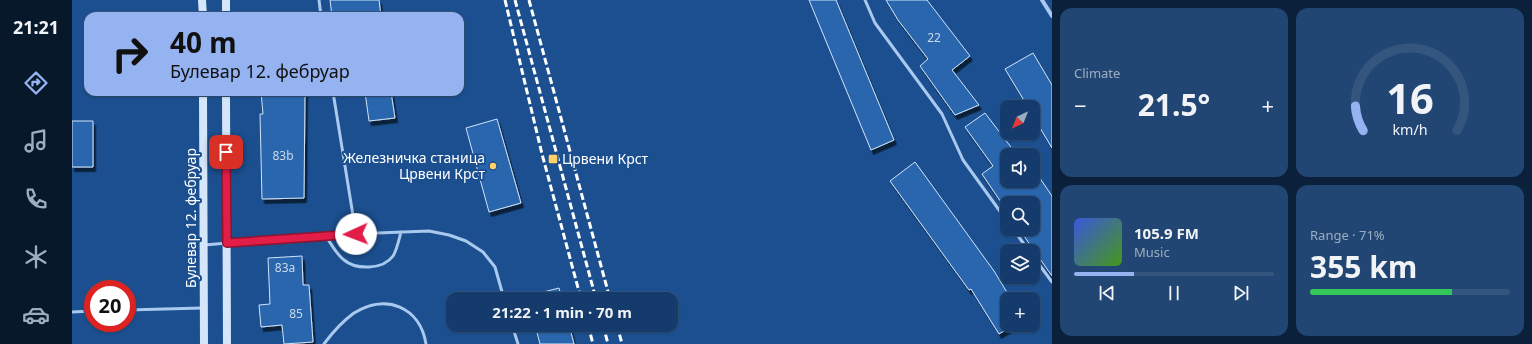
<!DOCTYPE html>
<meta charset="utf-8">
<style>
body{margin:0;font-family:"Noto Sans",sans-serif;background:#214673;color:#f1f3f6;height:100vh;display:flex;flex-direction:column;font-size:15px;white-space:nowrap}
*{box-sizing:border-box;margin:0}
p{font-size:13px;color:#9dadc1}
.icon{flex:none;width:22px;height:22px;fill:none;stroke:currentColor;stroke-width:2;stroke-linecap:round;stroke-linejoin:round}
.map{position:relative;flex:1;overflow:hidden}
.panel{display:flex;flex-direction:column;gap:8px;padding:8px;background:#0b203b;width:480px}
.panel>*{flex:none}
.banner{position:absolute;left:12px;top:12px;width:380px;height:84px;border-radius:12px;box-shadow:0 1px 3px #0004,0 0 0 1px #33557e;background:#95b2f1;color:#111;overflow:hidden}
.needle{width:26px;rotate:223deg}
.tools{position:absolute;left:928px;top:100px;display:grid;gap:8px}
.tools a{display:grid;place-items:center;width:40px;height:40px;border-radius:8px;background:#143b6b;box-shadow:0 1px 3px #0004,0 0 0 1px #33557e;font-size:20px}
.speed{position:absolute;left:12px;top:280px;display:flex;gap:8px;font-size:20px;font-weight:700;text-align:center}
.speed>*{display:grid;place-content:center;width:52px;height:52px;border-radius:50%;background:#143b6b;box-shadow:0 1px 3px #0004,0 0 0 1px #33557e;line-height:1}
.speed .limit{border:6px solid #d22;background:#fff;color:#111}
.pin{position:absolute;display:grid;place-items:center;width:34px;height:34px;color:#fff;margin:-17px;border-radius:8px;box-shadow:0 2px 6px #0006}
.me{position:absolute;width:44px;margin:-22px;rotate:268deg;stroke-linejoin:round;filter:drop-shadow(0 0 3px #0008)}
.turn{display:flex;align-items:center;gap:14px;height:84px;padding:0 20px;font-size:18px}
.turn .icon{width:52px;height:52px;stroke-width:2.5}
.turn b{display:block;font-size:28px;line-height:34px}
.big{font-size:30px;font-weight:700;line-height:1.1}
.panel .card{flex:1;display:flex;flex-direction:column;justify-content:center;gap:6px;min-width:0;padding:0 14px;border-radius:12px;background:#214673}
.panel .dial{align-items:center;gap:0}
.dial svg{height:104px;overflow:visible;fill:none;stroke:#33557e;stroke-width:7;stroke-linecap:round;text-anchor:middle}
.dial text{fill:#f1f3f6;stroke:none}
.song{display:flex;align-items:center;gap:12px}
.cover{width:48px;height:48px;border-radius:6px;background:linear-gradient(135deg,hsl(230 70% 55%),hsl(100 70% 35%))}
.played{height:4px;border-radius:2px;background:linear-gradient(90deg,#95b2f1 30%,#33557e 30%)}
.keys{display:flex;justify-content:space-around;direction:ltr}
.heat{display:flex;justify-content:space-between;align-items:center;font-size:22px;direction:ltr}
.charge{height:6px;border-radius:3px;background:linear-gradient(90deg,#34c759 71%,#33557e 0)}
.panel .tiles{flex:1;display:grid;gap:8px;grid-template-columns:repeat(2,1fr)}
.trip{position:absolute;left:374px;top:292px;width:232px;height:40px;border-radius:12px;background:#143b6b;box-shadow:0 1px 3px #0004,0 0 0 1px #33557e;font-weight:700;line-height:40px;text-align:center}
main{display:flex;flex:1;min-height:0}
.menu{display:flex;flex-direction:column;width:72px;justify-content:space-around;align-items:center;background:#08182b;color:#9dadc1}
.menu .icon{width:28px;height:28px}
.menu .current{color:#95b2f1}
.menu b{font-size:18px;color:#f1f3f6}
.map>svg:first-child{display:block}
.building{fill:#2a66ad;stroke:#cfe3fa;filter:url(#shadow)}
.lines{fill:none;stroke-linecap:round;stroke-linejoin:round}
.service{stroke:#a9c9ee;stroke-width:3}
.minor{stroke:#a9c9ee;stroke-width:4}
.secondary{stroke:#d6e6fa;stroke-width:8}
.rail{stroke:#fff;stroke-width:3;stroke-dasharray:7 3;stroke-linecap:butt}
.route-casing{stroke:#92132f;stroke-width:10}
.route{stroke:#e11d48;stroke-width:7}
.poi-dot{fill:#ffd166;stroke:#1b4f8f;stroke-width:1.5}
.labels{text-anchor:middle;stroke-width:4;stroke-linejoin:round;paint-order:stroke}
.number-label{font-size:12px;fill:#cad9ea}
.poi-label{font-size:14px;fill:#fff;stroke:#1b4f8f;text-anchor:end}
.street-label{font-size:14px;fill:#fff;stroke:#1b4f8f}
</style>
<main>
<nav class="menu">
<b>21:21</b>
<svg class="icon current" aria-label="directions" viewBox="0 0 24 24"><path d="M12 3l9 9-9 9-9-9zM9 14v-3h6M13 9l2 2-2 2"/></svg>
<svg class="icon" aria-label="music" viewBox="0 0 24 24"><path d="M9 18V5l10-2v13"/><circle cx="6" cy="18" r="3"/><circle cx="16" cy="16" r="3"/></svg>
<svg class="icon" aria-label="phone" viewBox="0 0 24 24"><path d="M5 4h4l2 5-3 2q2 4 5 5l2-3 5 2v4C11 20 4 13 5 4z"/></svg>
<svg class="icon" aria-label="climate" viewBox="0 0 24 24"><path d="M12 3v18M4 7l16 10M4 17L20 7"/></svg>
<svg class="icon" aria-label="car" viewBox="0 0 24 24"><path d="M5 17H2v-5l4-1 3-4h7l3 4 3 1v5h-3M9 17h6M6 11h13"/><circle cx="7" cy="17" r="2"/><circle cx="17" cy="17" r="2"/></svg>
</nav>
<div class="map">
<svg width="980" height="344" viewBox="0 0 980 344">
<defs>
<filter id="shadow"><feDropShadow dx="2.5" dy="4.5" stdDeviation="0" flood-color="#0009"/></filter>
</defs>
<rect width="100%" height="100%" fill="#1b4f8f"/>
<path class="building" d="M258 0H307L309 16H260Z
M737 0H764L822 140 799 150Z
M814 0H855L898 56 880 70 907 105 883 115 848 66 856 59 826 20Z
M961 53 980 85V148L961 116V107H956L933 69Z
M189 92H233L232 198 190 199 188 114H191Z
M293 92H319L323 118 297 121Z
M913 113 945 155H935V181H961V168L980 196V276L947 229H961V203H935V211L910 174 921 166 893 127Z
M425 119 449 203 417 212 394 128Z
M0 121H21V167H0Z
M843 162 922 271 939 299H935V325H942L927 334 899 289 897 290 818 181Z
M230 256 231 285H237L241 342 212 344 210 325 189 327 187 305 198 304 196 258Z
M487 288 490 299H456V296Z
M463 325H497L502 344H468Z"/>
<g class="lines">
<path class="service" d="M247 0 249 16
M793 0 803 23 870 114 891 160 935 221
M261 92 284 234
M941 229 957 251
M253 235C259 243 264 254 272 260 284 270 311 270 321 256 325 250 327 239 329 232
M132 245 253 235 357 231 377 235 394 241 411 252 423 267 432 299
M961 256 980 282
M55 310 130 308
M0 312 21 311
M440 325 446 344
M252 344C260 333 271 321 282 313 314 293 348 307 354 344"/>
<path class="minor" d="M970 0 980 16"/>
<path class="secondary" d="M130 0 131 16
M154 0V16
M131 92 132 344
M154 92 155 344"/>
<path class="rail" d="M433 0 470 154 509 299
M443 0 524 299
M457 0 538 299
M516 325 521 344
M531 325 536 344
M545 325 550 344"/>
</g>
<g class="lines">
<g class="route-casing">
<path id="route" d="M154 152 155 243 284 234"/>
</g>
<use href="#route" class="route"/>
</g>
<g class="poi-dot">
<rect x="476" y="154" width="10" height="10" rx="2"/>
<circle cx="421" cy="166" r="4"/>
</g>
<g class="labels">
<g class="number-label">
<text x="862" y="42">22</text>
<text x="211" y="160">83b</text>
<text x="213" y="272">83a</text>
<text x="224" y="318">85</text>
</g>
<g class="poi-label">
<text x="413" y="163">Железничка станица<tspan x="413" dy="16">Црвени Крст</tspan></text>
<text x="490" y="164" text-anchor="start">Црвени Крст</text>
</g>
<g class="street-label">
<text transform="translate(119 218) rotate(-90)" y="5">Булевар 12. фебруар</text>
</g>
</g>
</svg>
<div class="tools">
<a><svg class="needle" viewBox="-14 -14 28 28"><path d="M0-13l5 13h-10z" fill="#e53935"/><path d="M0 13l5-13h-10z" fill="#9dadc1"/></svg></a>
<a><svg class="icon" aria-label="sound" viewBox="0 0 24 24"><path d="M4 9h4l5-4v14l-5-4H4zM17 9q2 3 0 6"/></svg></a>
<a><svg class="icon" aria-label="search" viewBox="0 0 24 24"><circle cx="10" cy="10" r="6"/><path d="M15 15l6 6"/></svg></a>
<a><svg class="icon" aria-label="layers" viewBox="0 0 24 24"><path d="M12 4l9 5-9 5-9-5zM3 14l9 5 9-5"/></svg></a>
<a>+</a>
</div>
<div class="speed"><div class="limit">20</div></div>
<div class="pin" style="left:154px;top:152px;background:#d93025"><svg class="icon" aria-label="arrive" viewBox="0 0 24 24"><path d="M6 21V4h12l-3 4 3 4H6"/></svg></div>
<svg class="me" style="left:284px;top:234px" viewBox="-20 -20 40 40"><circle r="19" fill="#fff"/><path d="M0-13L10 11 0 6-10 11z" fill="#e11d48"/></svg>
<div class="trip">21:22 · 1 min · 70 m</div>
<div class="banner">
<div class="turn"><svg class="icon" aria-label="right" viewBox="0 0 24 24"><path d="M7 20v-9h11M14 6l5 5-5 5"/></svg><div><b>40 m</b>Булевар 12. фебруар</div></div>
</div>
</div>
<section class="panel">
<div class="tiles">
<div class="card"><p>Climate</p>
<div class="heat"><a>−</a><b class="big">21.5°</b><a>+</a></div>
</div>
<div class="card dial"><svg viewBox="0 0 100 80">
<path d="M14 69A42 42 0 1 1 86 69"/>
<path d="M14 69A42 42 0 0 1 8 50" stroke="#95b2f1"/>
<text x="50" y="56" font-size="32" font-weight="700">16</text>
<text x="50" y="72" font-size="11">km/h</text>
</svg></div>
<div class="card">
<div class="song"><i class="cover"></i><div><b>105.9 FM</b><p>Music</p></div></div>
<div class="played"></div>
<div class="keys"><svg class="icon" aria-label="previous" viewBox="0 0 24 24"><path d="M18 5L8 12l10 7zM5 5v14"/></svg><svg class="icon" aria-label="pause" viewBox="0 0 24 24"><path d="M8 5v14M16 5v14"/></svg><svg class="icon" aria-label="next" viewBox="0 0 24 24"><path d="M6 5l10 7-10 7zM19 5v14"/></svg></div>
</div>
<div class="card"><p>Range · 71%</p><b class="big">355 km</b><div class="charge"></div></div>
</div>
</section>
</main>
